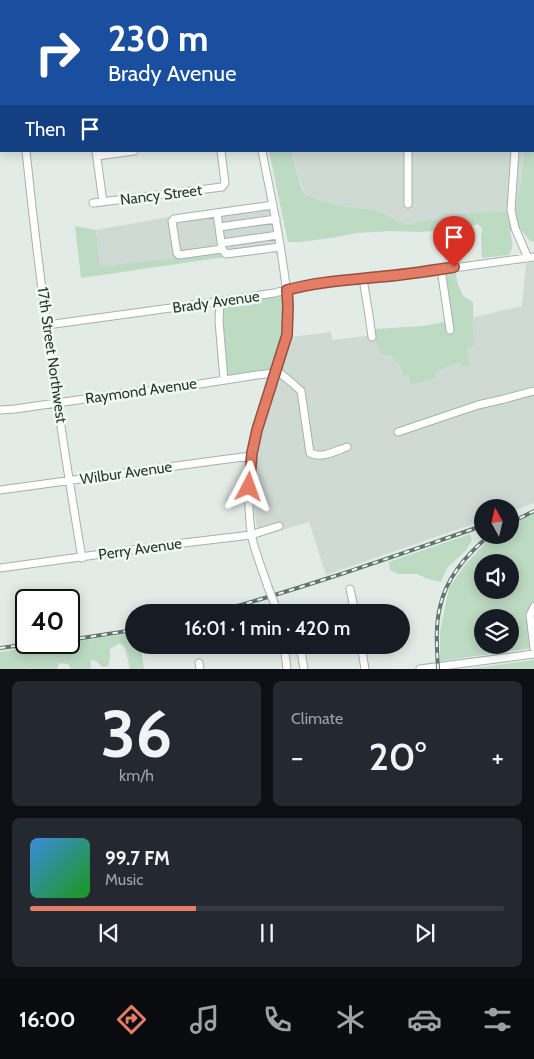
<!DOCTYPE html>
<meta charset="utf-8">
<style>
body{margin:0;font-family:Cabin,sans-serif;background:#242831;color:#f1f3f6;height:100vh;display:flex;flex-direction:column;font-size:19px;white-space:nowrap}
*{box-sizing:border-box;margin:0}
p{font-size:16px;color:#9ea1a6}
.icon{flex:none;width:28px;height:28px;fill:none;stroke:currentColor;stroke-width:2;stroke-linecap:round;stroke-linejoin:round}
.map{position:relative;height:669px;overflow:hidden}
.drawer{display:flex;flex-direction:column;gap:12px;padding:12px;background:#0d0f14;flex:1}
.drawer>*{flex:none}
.banner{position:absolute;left:0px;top:0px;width:535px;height:152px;box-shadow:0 2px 12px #0003;background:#1a4fa0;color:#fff;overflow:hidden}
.needle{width:32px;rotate:352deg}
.tools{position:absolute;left:474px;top:499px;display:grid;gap:10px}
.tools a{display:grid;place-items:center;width:45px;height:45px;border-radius:50%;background:#171b24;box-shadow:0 2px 12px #0003;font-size:25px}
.speed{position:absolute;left:15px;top:589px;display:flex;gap:10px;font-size:25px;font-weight:700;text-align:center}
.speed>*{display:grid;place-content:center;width:65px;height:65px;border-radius:50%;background:#171b24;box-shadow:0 2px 12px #0003;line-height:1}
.speed .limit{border:2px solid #111;border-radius:8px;background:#fff;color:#111}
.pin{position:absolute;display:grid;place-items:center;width:42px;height:42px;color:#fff;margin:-51px -21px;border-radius:50% 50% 50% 0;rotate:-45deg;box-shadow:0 0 5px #0007}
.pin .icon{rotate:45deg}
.me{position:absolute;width:55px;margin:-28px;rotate:4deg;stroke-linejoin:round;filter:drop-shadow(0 0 4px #0008)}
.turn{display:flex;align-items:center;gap:18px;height:105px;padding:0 25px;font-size:22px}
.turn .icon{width:65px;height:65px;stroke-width:2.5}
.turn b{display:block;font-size:35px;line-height:42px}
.then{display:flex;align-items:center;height:48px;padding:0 25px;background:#0003;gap:10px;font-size:19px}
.big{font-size:38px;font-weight:600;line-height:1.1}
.drawer .widget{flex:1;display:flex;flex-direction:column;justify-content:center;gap:8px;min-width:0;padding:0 18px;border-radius:8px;background:#242831}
.drawer .dial{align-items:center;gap:0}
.dial b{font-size:65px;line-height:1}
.song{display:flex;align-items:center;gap:15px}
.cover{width:60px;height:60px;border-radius:8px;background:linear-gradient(135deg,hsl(210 70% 55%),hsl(120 70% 35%))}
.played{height:5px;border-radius:2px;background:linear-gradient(90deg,#e47c66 35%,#363941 35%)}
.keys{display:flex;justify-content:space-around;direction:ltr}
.heat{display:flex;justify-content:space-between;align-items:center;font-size:28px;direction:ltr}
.drawer .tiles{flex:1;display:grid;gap:12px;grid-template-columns:1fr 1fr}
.widget:last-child{grid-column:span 2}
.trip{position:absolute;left:125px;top:604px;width:285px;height:50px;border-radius:25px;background:#171b24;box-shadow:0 2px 12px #0003;font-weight:600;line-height:50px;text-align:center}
.tab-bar{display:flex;height:80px;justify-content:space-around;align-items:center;background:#090b0e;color:#9ea1a6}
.tab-bar .icon{width:35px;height:35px}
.tab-bar .active{color:#e47c66}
.tab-bar b{font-size:22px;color:#f1f3f6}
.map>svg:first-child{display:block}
.built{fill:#d0dad5}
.green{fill:#bddac3;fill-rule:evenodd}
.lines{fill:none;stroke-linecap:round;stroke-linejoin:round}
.minor-casing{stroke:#a5b2ac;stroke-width:9}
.minor{stroke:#fff;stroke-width:7}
.rail-casing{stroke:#5e766d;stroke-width:4}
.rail{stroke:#f2f8f4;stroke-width:2;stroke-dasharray:5.5;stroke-linecap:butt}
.minor-bridge-casing{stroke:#a5b2ac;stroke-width:9;stroke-linecap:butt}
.minor-bridge{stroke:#fff;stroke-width:7}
.route-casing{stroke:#945142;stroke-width:12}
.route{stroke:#e47c66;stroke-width:9}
.labels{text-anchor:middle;stroke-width:5;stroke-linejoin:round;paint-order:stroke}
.street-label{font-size:15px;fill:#243a32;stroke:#f2f8f4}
</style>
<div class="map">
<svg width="534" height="669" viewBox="0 0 534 669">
<rect width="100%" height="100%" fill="#e2ebe6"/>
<path class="built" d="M288 0H514L513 1H288Z
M292 151H524L521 181 517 199 513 210 504 212 494 211 462 214 409 224 398 222 384 214 371 209 356 208 330 204 306 195 302 187 292 155Z
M270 202 279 251 225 257 217 253 100 266 96 230 197 212Z
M534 262V503L510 512V508H482V521L326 575 309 522 259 537 251 495 252 473 261 431 289 337 331 332 332 340 376 335V340L386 355 398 361 403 376 408 375 412 385 436 376 434 372 460 362H471L467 349 474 347V317L522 306 526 263Z"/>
<path class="green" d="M534 128V242L530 241 517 225 510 232C513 242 514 246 509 255L482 258 481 237 482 229 478 224 457 229 421 232 389 231 357 233 331 238 299 242H288L269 151H292V155L301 187 306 195 330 204 356 208 371 209 384 214 398 222 409 224 462 214 494 211 504 212 513 210 517 199 521 181 524 151H534Z
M75 226 96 230 100 266 217 253 225 257 81 278Z
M454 267 458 284 463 296 473 302 474 347 467 349 471 363H470V365L462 367 460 362 435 372 436 377 411 385 408 375 403 376 398 361 395 362 392 357 380 353 376 340 375 329 424 326 449 321 441 269Z
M285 293 286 322 274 372 226 377 221 302Z
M534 513V648L440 661V632L449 588 464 566 492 536 494 535H510V526ZM482 562H510V590H482ZM482 618H510V645H482Z
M470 534 472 540 466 550 448 567 445 572 441 582 428 579 417 574H398L390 570 389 562Z
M134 633V645H143L142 654 144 669H130L125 648 120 643 110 649V659L108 666 102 667 96 661 91 660V669H71L68 664 59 663 57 669H32L30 668 28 669H0V652Z
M534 660V669H468Z"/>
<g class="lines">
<g class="minor-casing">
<path id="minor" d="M8 0V1
M232 0V1
M301 0V1
M337 0V1
M355 0V1
M374 0V1
M397 0V1
M26 151C40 287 59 423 82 558
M96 151 103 202
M262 151C269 187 277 222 282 258 286 284 290 309 287 335 276 374 259 412 252 452 247 478 248 506 251 532 253 548 263 571 268 587
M408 151V204
M515 151 511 210 515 228 528 258
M97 156 134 151
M93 203 222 187 225 183 221 151
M217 213 222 249 226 254 280 247
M219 227 276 219
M222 243 278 235
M222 249 179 255 177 253 172 221 174 219 273 205
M441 269 450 330
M363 279 369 315 372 337
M220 301 219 321 224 380
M47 325 236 299 274 293 302 286 336 281 409 274 534 257
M276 370 291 382 301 391 310 453C322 459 335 451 347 447
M0 410 15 409 133 392 162 390 257 375 275 373
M398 432 478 405 504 399 534 391
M0 490 220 460 251 456
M0 568 175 544 251 535 279 526
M350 589 355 612
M534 607 530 615 534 648
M295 611V612
M284 645 287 669
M300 645 304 669
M361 645 365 669
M199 663 200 669
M420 669 534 654"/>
</g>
<use href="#minor" class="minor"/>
<g class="rail-casing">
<path id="rail" d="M510 523 534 511
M215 612C305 588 394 556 482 526
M69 640 134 630
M0 648 46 642
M438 669C437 649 435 627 440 607 446 578 468 553 490 535"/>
</g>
<use href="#rail" class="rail"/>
<g class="minor-bridge-casing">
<path id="minor-bridge" d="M268 587 275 605"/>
</g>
<use href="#minor-bridge" class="minor-bridge"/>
</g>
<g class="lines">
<g class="route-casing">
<path id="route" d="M249 487 252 453 257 430 287 335 288 306 287 290C316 282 348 280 378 277 404 275 429 271 454 267"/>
</g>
<use href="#route" class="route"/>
</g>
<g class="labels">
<g class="street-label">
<text transform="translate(161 195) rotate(-7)" y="5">Nancy Street</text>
<text transform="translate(216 302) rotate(-8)" y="5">Brady Avenue</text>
<text transform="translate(52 355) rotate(82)" y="5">17th Street Northwest</text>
<text transform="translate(141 391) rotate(-8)" y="5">Raymond Avenue</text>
<text transform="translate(126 473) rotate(-8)" y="5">Wilbur Avenue</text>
<text transform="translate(140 549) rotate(-8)" y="5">Perry Avenue</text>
</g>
</g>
</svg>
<div class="tools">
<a><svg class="needle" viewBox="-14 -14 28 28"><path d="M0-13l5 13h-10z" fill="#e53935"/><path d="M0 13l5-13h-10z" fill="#9ea1a6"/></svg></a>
<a><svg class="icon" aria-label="sound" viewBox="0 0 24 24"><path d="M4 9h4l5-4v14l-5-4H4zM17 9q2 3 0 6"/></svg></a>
<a><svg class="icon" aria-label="layers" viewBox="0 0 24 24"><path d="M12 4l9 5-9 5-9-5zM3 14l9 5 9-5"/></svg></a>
</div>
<div class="speed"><div class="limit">40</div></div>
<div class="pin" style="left:454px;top:267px;background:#d93025"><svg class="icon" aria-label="arrive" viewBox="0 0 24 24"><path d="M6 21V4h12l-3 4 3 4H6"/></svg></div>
<svg class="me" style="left:249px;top:487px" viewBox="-20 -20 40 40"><path d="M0-17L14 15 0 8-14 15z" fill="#e47c66" stroke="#fff" stroke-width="4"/></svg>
<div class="trip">16:01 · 1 min · 420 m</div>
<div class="banner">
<div class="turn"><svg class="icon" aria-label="right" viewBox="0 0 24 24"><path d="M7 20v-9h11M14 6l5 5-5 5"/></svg><div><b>230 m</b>Brady Avenue</div></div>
<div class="then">Then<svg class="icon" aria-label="arrive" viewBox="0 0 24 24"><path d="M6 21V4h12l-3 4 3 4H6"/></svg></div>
</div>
</div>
<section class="drawer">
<div class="tiles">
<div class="widget dial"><b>36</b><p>km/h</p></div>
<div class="widget"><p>Climate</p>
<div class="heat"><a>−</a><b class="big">20°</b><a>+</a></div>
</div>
<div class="widget">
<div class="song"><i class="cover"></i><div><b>99.7 FM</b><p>Music</p></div></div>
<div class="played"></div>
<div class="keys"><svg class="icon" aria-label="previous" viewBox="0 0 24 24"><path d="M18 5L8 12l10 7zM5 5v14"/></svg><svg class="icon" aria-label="pause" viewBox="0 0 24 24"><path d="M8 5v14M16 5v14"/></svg><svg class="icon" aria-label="next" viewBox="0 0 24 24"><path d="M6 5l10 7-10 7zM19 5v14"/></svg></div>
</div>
</div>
</section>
<nav class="tab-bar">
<b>16:00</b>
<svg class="icon active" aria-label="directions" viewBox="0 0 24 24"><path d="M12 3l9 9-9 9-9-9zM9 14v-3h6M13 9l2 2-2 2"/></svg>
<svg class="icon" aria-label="music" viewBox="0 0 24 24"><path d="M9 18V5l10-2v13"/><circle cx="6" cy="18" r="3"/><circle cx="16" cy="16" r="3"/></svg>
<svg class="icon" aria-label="phone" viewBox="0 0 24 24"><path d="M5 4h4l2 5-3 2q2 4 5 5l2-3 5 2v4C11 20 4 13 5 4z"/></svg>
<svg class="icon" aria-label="climate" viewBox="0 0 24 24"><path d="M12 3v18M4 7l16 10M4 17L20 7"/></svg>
<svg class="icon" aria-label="car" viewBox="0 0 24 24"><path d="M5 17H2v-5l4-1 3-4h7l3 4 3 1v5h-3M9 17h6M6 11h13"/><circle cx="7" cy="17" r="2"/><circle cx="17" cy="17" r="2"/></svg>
<svg class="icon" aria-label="filters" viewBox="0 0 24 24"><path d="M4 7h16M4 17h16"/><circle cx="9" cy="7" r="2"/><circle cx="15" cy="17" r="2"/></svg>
</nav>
